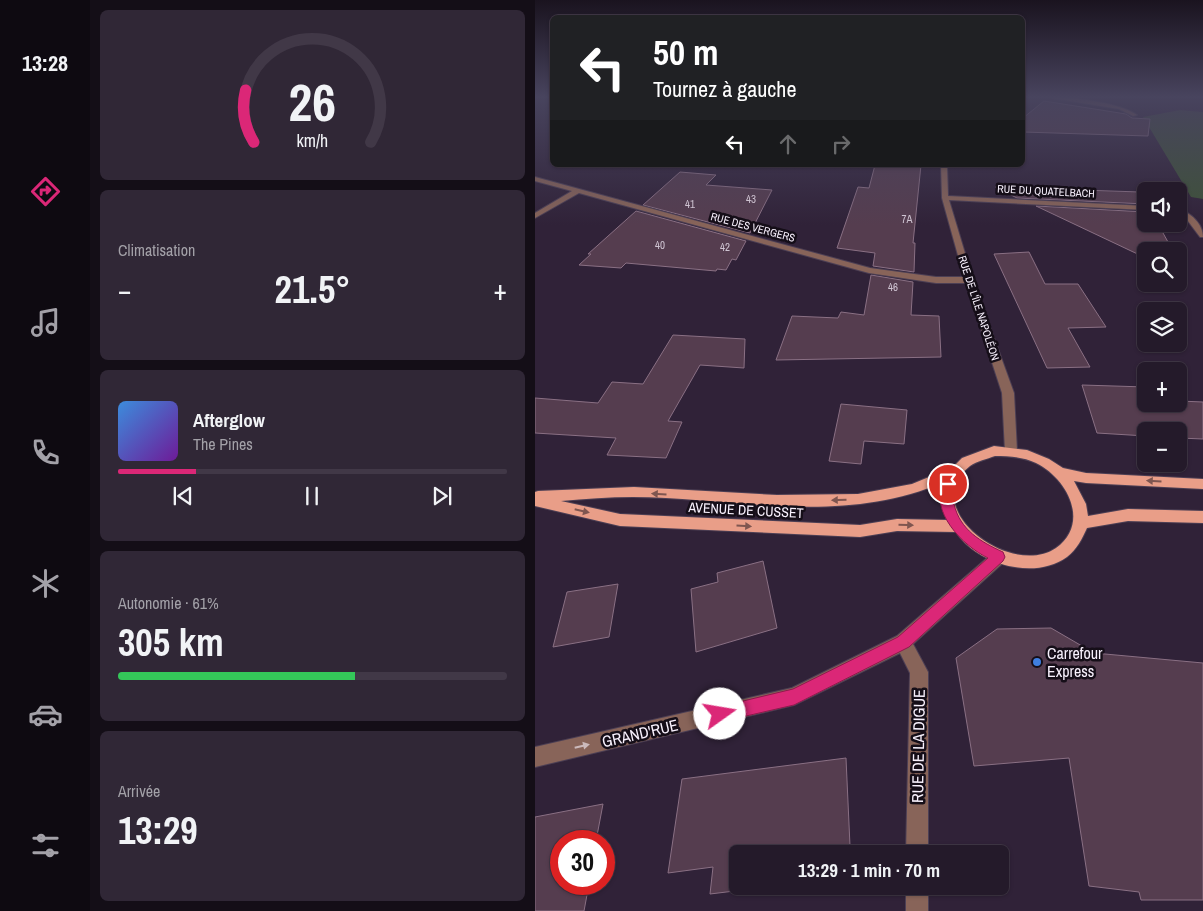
<!DOCTYPE html>
<html lang="fr">
<meta charset="utf-8">
<style>
body{margin:0;font-family:"Archivo Narrow",sans-serif;background:#302736;color:#f1f3f6;height:100vh;display:flex;flex-direction:column;font-size:19px;white-space:nowrap}
*{box-sizing:border-box;margin:0}
p{font-size:16px;color:#a3a1a8}
.icon{flex:none;width:28px;height:28px;fill:none;stroke:currentColor;stroke-width:2;stroke-linecap:round;stroke-linejoin:round}
.map{position:relative;flex:1;overflow:hidden}
.drawer{display:flex;flex-direction:column;gap:10px;padding:10px;background:#140e17;width:445px}
.drawer>*{flex:none}
.banner{position:absolute;left:15px;top:15px;width:475px;height:152px;border-radius:8px;box-shadow:0 1px 4px #0004,0 0 0 1px #413847;background:#202124;color:#fff;overflow:hidden}
.buttons{position:absolute;left:602px;top:182px;display:grid;gap:10px}
.buttons a{display:grid;place-items:center;width:50px;height:50px;border-radius:8px;background:#241a2a;box-shadow:0 1px 4px #0004,0 0 0 1px #413847;font-size:25px}
.speed{position:absolute;left:15px;top:830px;display:flex;gap:10px;font-size:25px;font-weight:700;text-align:center}
.speed>*{display:grid;place-content:center;width:65px;height:65px;border-radius:50%;background:#241a2a;box-shadow:0 1px 4px #0004,0 0 0 1px #413847;line-height:1}
.speed .limit{border:8px solid #d22;background:#fff;color:#111}
.pin{position:absolute;display:grid;place-items:center;width:42px;height:42px;color:#fff;margin:-21px;border:2px solid #fff;border-radius:50%;box-shadow:0 1px 5px #0007}
.me{position:absolute;width:55px;margin:-28px;rotate:77deg;stroke-linejoin:round;filter:drop-shadow(0 0 4px #0008)}
.turn{display:flex;align-items:center;gap:18px;height:105px;padding:0 20px;font-size:22px}
.turn .icon{width:65px;height:65px;stroke-width:2.5}
.turn b{display:block;font-size:35px;line-height:42px}
.lanes{display:flex;align-items:center;height:48px;padding:0 20px;background:#0003;justify-content:center;gap:25px;direction:ltr}
.lanes .off{opacity:.35}
.big{font-size:38px;font-weight:800;line-height:1.1}
.drawer .widget{flex:1;display:flex;flex-direction:column;justify-content:center;gap:8px;min-width:0;padding:0 18px;border-radius:8px;background:#302736}
.drawer .dial{align-items:center;gap:0}
.dial svg{height:130px;overflow:visible;fill:none;stroke:#413847;stroke-width:7;stroke-linecap:round;text-anchor:middle}
.dial text{fill:#f1f3f6;stroke:none}
.song{display:flex;align-items:center;gap:15px}
.cover{width:60px;height:60px;border-radius:8px;background:linear-gradient(135deg,hsl(210 70% 55%),hsl(280 70% 35%))}
.played{height:5px;border-radius:2px;background:linear-gradient(90deg,#db2777 20%,#413847 20%)}
.keys{display:flex;justify-content:space-around;direction:ltr}
.heat{display:flex;justify-content:space-between;align-items:center;font-size:28px;direction:ltr}
.charge{height:8px;border-radius:4px;background:linear-gradient(90deg,#34c759 61%,#413847 0)}
.trip{position:absolute;left:194px;top:845px;width:280px;height:50px;border-radius:8px;background:#241a2a;box-shadow:0 1px 4px #0004,0 0 0 1px #413847;font-weight:800;line-height:50px;text-align:center}
main{display:flex;flex:1;min-height:0}
.dock{display:flex;flex-direction:column;width:90px;justify-content:space-around;align-items:center;background:#0e0a11;color:#a3a1a8}
.dock .icon{width:35px;height:35px}
.dock .on{color:#db2777}
.dock b{font-size:22px;color:#f1f3f6}
.map>svg:first-child{display:block}
.green{fill:#3e5238}
.building{fill:#553d4f;stroke:#8a7084}
.lines{fill:none;stroke-linecap:round;stroke-linejoin:round}
.minor-casing{stroke:#4c3f54;stroke-width:2}
.major-casing{stroke:#4c3f54;stroke-width:2}
.minor{fill:#886459;fill-rule:evenodd}
.major{fill:#e99e88;fill-rule:evenodd}
.oneway{fill:#7f5650}
.oneway2{fill:#cbb9bb}
.route{fill:#db2777;stroke:#8e194d}
.shop-dot{fill:#3f7fe0;stroke:#150e18;stroke-width:2}
.labels{text-anchor:middle;stroke-width:5;stroke-linejoin:round;paint-order:stroke}
.far-street-label{font-size:11px;fill:#f8f1fd;stroke:#150e18}
.number-label{font-size:11px;fill:#cfc4d2}
.street-label{font-size:14px;fill:#f8f1fd;stroke:#150e18}
.near-poi-label{font-size:16px;fill:#f8f1fd;stroke:#150e18;text-anchor:start}
.near-street-label{font-size:16px;fill:#f8f1fd;stroke:#150e18}
</style>
<main>
<nav class="dock">
<b>13:28</b>
<svg class="icon on" aria-label="directions" viewBox="0 0 24 24"><path d="M12 3l9 9-9 9-9-9zM9 14v-3h6M13 9l2 2-2 2"/></svg>
<svg class="icon" aria-label="music" viewBox="0 0 24 24"><path d="M9 18V5l10-2v13"/><circle cx="6" cy="18" r="3"/><circle cx="16" cy="16" r="3"/></svg>
<svg class="icon" aria-label="phone" viewBox="0 0 24 24"><path d="M5 4h4l2 5-3 2q2 4 5 5l2-3 5 2v4C11 20 4 13 5 4z"/></svg>
<svg class="icon" aria-label="climate" viewBox="0 0 24 24"><path d="M12 3v18M4 7l16 10M4 17L20 7"/></svg>
<svg class="icon" aria-label="car" viewBox="0 0 24 24"><path d="M5 17H2v-5l4-1 3-4h7l3 4 3 1v5h-3M9 17h6M6 11h13"/><circle cx="7" cy="17" r="2"/><circle cx="17" cy="17" r="2"/></svg>
<svg class="icon" aria-label="filters" viewBox="0 0 24 24"><path d="M4 7h16M4 17h16"/><circle cx="9" cy="7" r="2"/><circle cx="15" cy="17" r="2"/></svg>
</nav>
<section class="drawer">
<div class="widget dial"><svg viewBox="0 0 100 80">
<path d="M14 69A42 42 0 1 1 86 69"/>
<path d="M14 69A42 42 0 0 1 9 37" stroke="#db2777"/>
<text x="50" y="56" font-size="32" font-weight="700">26</text>
<text x="50" y="72" font-size="11">km/h</text>
</svg></div>
<div class="widget"><p>Climatisation</p>
<div class="heat"><a>−</a><b class="big">21.5°</b><a>+</a></div>
</div>
<div class="widget">
<div class="song"><i class="cover"></i><div><b>Afterglow</b><p>The Pines</p></div></div>
<div class="played"></div>
<div class="keys"><svg class="icon" aria-label="previous" viewBox="0 0 24 24"><path d="M18 5L8 12l10 7zM5 5v14"/></svg><svg class="icon" aria-label="pause" viewBox="0 0 24 24"><path d="M8 5v14M16 5v14"/></svg><svg class="icon" aria-label="next" viewBox="0 0 24 24"><path d="M6 5l10 7-10 7zM19 5v14"/></svg></div>
</div>
<div class="widget"><p>Autonomie · 61%</p><b class="big">305 km</b><div class="charge"></div></div>
<div class="widget"><p>Arrivée</p><b class="big">13:29</b></div>
</section>
<div class="map">
<svg width="668" height="911" viewBox="0 0 668 911">
<rect width="100%" height="100%" fill="#302238"/>
<path class="green" d="M645 110 668 112V199L656 197 608 117Z"/>
<path class="building" d="M509 101 591 114 597 118 615 119 613 136 488 132V118Z
M340 165H386L378 243H380L379 272 338 266 340 253 302 248 323 187 334 188Z
M145 172 181 175 171 185 237 190 215 233 108 205Z
M460 187 605 192 611 204 482 198Z
M501 206 611 212V224H623L638 251H611V258Z
M101 211 211 241 201 260 197 259 191 270 182 269 181 271 91 263 86 268 44 265 56 254H53Z
M494 252 510 284H543L571 327 533 328 555 367 512 368 459 254Z
M336 275 378 282 376 315 404 316 406 357 241 360 257 316 303 318 306 312 329 315Z
M138 335 210 339 209 368 165 365 133 421 147 422 131 458 72 455 81 438 0 433V398L63 403 77 382 108 384Z
M547 385 611 387V404H644V401L668 402V439L644 438V431H611V436L562 433Z
M306 404 372 410 369 444 329 441 326 464 294 461Z
M228 561 242 628 161 652 156 589 183 582 182 573Z
M83 584 74 637 18 647 32 592Z
M516 628 559 653 668 663V900H606L604 892 554 886 534 758 439 766 421 658 462 629Z
M311 758 315 846 263 854H202V886H216V889L175 894 178 867 133 873 147 779Z
M68 804 61 841H26V884H54L49 911H0V817Z"/>
<g class="lines">
<g class="minor-casing">
<path id="minor" d="M511 97C534 97 584 102 602 115L598 116 584 109Z
M406 165H412L413 196 611 206V210L414 200 438 280 479 393 482 451 480 454H472L470 451 467 393 431 283H401L334 273 44 193 0 218V213L37 191 0 181V177L335 268 401 277H429L407 198Z
M644 209C656 213 668 224 668 237H665L650 217 644 214Z
M464 550 469 552 471 557 469 562 378 644 393 672V854H371L375 673 365 653 259 705 0 767V747L257 688 362 636 459 552Z
M371 886H393V911H371Z"/>
</g>
<g class="major-casing">
<path id="major" d="M459 446 492 450 514 459 528 468 551 473 668 479V489L551 483 539 481 551 504 553 516 593 509 668 511V523L593 521 552 528C547 539 542 549 532 557 499 581 442 564 421 532L362 531 325 537 85 526 0 506V492L3 491 99 487 242 495 323 494 377 484 418 467 427 458ZM460 456C474 456 488 457 501 463 532 478 556 523 521 548 476 579 381 508 435 466 442 461 452 459 460 456ZM409 482 406 496 412 520 362 519 325 525 85 514 26 501C50 499 74 497 98 497 204 498 307 526 409 482Z"/>
</g>
<use href="#minor" class="minor"/>
<use href="#major" class="major"/>
</g>
<defs><path id="oneway-solid" d="M-6-.8H1V-3.2L6.5 0L1 3.2V.8H-6Z" transform="scale(1.25)"/></defs>
<g class="oneway">
<use href="#oneway-solid" transform="translate(619 481) rotate(-177)"/>
<use href="#oneway-solid" transform="translate(124 494) rotate(-177)"/>
<use href="#oneway-solid" transform="translate(304 500) rotate(179)"/>
<use href="#oneway-solid" transform="translate(47 511) rotate(13)"/>
<use href="#oneway-solid" transform="translate(371 525) rotate(2)"/>
<use href="#oneway-solid" transform="translate(209 526) rotate(3)"/>
</g>
<use class="oneway2" href="#oneway-solid" transform="translate(47 746) rotate(-13)"/>
<linearGradient id="sky" x2="0" y2="1"><stop stop-color="#1a131f"/><stop offset="0.43" stop-color="#48445e"/><stop offset="1" stop-color="#48445e" stop-opacity="0"/></linearGradient>
<rect width="668" height="225" fill="url(#sky)"/>
<path class="route" d="M413 479 417 481C420 488 418 496 419 504 425 530 446 542 468 552L470 557 468 561 374 647 259 705 185 722 179 720 177 714 179 708 258 689 363 637 453 558C428 546 393 511 409 481Z"/>
<circle class="shop-dot" cx="502" cy="662" r="5"/>
<g class="labels">
<g class="far-street-label">
<text transform="translate(511 191) rotate(3)" y="4">RUE DU QUATELBACH</text>
<text transform="translate(218 227) rotate(15)" y="4">RUE DES VERGERS</text>
<text transform="translate(444 308) rotate(72)" y="4">RUE DE L'ÎLE NAPOLÉON</text>
</g>
<g class="number-label">
<text x="216" y="203">43</text>
<text x="155" y="208">41</text>
<text x="372" y="223">7A</text>
<text x="125" y="249">40</text>
<text x="190" y="251">42</text>
<text x="358" y="291">46</text>
</g>
<g class="street-label">
<text transform="translate(211 510) rotate(3)" y="5">AVENUE DE CUSSET</text>
</g>
<g class="near-poi-label">
<text x="512" y="659">Carrefour<tspan x="512" dy="18">Express</tspan></text>
</g>
<g class="near-street-label">
<text transform="translate(105 733) rotate(-13)" y="6">GRAND'RUE</text>
<text transform="translate(383 746) rotate(-89)" y="6">RUE DE LA DIGUE</text>
</g>
</g>
</svg>
<div class="buttons">
<a><svg class="icon" aria-label="sound" viewBox="0 0 24 24"><path d="M4 9h4l5-4v14l-5-4H4zM17 9q2 3 0 6"/></svg></a>
<a><svg class="icon" aria-label="search" viewBox="0 0 24 24"><circle cx="10" cy="10" r="6"/><path d="M15 15l6 6"/></svg></a>
<a><svg class="icon" aria-label="layers" viewBox="0 0 24 24"><path d="M12 4l9 5-9 5-9-5zM3 14l9 5 9-5"/></svg></a>
<a>+</a>
<a>−</a>
</div>
<div class="speed"><div class="limit">30</div></div>
<div class="pin" style="left:413px;top:484px;background:#d93025"><svg class="icon" aria-label="arrive" viewBox="0 0 24 24"><path d="M6 21V4h12l-3 4 3 4H6"/></svg></div>
<svg class="me" style="left:185px;top:714px" viewBox="-20 -20 40 40"><circle r="19" fill="#fff"/><path d="M0-13L10 11 0 6-10 11z" fill="#db2777"/></svg>
<div class="trip">13:29 · 1 min · 70 m</div>
<div class="banner">
<div class="turn"><svg class="icon" aria-label="left" viewBox="0 0 24 24"><path d="M17 20v-9H6M10 6l-5 5 5 5"/></svg><div><b>50 m</b>Tournez à gauche</div></div>
<div class="lanes"><svg class="icon" aria-label="left" viewBox="0 0 24 24"><path d="M17 20v-9H6M10 6l-5 5 5 5"/></svg><svg class="icon off" aria-label="ahead" viewBox="0 0 24 24"><path d="M12 20V5M6 11l6-6 6 6"/></svg><svg class="icon off" aria-label="right" viewBox="0 0 24 24"><path d="M7 20v-9h11M14 6l5 5-5 5"/></svg></div>
</div>
</div>
</main>
